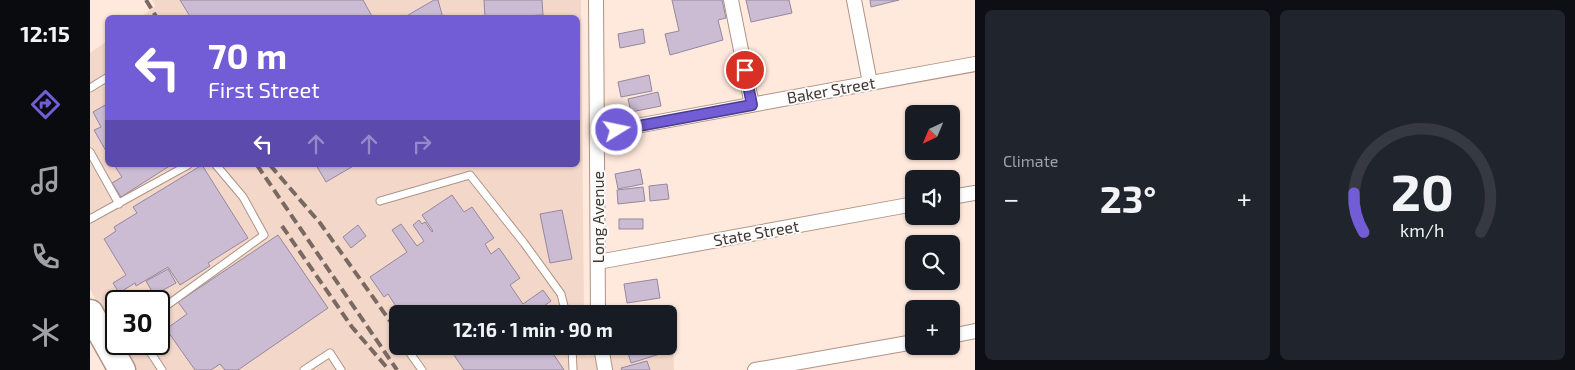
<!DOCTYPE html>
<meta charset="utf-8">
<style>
body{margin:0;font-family:"Exo 2",sans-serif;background:#20242c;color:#f1f3f6;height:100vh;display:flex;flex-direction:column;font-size:19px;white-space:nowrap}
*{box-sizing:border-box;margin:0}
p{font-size:16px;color:#9ea1a6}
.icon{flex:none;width:28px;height:28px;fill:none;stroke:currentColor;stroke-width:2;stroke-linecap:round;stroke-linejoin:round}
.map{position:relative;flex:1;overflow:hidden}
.panel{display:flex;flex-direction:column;gap:10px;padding:10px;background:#0d0f14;width:600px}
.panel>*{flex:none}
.hud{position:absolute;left:15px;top:15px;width:475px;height:152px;border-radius:8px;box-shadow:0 1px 4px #0004;background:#735dd7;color:#fff;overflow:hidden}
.needle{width:32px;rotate:224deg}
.controls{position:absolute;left:815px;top:105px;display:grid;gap:10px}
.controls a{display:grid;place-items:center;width:55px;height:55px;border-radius:8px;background:#171b24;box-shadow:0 1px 4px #0004;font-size:25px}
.speed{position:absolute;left:15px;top:290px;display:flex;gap:10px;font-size:25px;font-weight:700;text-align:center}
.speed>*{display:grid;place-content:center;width:65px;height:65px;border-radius:50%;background:#171b24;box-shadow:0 1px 4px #0004;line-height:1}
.speed .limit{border:2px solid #111;border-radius:8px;background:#fff;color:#111}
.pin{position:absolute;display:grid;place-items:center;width:42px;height:42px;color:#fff;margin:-21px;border:2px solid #fff;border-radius:50%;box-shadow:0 1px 5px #0007}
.me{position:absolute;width:55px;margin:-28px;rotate:80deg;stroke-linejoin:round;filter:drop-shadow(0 0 4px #0008)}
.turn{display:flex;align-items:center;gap:18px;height:105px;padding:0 20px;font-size:22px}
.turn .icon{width:65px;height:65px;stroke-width:2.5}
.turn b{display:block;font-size:35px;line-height:42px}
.lanes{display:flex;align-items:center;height:48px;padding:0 20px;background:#0003;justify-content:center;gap:25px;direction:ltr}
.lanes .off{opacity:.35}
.big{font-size:38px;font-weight:700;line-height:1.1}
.panel .card{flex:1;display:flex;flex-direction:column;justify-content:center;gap:8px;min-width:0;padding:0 18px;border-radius:8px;background:#20242c}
.panel .dial{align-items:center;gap:0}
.dial svg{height:130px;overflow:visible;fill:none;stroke:#363941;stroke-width:7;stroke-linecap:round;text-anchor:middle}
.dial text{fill:#f1f3f6;stroke:none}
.heat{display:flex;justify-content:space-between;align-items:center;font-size:28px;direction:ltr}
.panel .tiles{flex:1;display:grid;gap:10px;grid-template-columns:repeat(2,1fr)}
.trip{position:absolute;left:299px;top:305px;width:288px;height:50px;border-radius:8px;background:#171b24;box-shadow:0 1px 4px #0004;font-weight:700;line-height:50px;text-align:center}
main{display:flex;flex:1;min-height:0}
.menu{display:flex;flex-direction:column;width:90px;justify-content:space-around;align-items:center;background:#090b0e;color:#9ea1a6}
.menu .icon{width:35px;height:35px}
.menu .on{color:#735dd7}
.menu b{font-size:22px;color:#f1f3f6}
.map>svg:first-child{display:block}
.built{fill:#f3d7c9}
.building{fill:#cbbcd4;stroke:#95879e}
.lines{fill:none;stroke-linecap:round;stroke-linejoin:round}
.lane-casing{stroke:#ae9486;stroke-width:9}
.street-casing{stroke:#ae9486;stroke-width:16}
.highway-casing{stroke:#ae9486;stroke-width:29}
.lane{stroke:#fff;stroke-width:7}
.street{stroke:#fff;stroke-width:14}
.highway{stroke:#fff;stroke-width:26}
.rail{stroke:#786962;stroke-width:4;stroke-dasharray:10 5;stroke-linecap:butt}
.route-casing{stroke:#4b3c8c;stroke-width:12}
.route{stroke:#735dd7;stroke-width:9}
.labels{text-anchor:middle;stroke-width:4;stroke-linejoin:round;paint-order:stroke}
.street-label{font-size:16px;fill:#413630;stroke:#fbfbfb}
</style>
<main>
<nav class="menu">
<b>12:15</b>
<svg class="icon on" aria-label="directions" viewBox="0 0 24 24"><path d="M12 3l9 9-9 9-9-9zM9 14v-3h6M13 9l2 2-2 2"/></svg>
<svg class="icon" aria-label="music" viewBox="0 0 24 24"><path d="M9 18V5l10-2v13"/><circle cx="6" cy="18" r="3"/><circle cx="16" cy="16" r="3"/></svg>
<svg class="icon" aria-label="phone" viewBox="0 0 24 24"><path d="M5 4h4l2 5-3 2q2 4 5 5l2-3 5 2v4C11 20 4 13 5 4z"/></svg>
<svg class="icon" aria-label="climate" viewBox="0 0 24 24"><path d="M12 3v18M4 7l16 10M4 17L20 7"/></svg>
</nav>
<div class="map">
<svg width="885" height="370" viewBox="0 0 885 370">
<rect width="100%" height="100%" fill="#ffe8dc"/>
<path class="built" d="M62 0H491L494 314H308V346H496V356L554 346H578V342L583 341 584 370H44L30 344H69V301H26V337L0 289V53L17 41 18 165H488V18L50 17 66 6Z"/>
<path class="building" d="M90 0H273L283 18H101Z
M344 0H348L353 18H313Z
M394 0H452L453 15 395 18Z
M582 0H632L636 18 628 20 633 40 580 55 575 34 589 31Z
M656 0H699L702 13 661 22Z
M780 0H809L781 7Z
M553 29 555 43 530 48 528 34Z
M559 75 562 91 531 97 528 82Z
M568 92 571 106 541 112 538 99Z
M17 104 18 151H16L4 130 11 127 3 112Z
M24 165H81L31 197 22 183 32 177Z
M112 165 158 238 118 263 120 266 90 285 78 267 46 286 45 283 29 293 23 283 36 275 14 239 26 231 24 227 47 213 43 207Z
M226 165H265L236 182Z
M550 169 553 184 528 189 525 174Z
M577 184 579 199 560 201 559 186Z
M553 187 555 201 528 204 527 190Z
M362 195 374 212 382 207 404 238 395 244 401 254 409 248 430 278 420 285 433 304 453 290 461 301 454 306 459 312 311 314 298 294 294 297 280 277 317 252 302 230 311 224 327 246 334 241 323 225 329 220 332 224 335 222 342 232 343 231 332 215Z
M472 210 482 259 460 263 450 214Z
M529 219H553V229H529Z
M268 225 276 236 261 248 253 237Z
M188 235 238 308 148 370H135L130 364 121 370H105L76 329 97 314 88 302Z
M78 269 86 283 64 295 56 281Z
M567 279 570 298 537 303 534 284Z
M554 308 555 314H531V313Z
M358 346H458L474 370H374Z
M536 346H571L573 353 541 363Z
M557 361 560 370H532L531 368Z"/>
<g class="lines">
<g class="lane-casing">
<path id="lane" d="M0 88 18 77
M0 152 29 204
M290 201 380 175 434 243 471 294 476 314
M0 219 98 165
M69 311 174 235 153 197 126 165
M55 344 72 370
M315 346 332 370
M482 346 483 370
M214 370 240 353 251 370"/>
</g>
<g class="street-casing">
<path id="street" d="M506 0 508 314
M641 0 662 105
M764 0 780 83
M508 133 885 64
M861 197 885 193
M508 262 824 204
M861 336 885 331
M511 346 515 370
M665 370 824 342"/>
</g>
<g class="highway-casing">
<path id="highway" d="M0 313 32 370"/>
</g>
<use href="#lane" class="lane"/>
<use href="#street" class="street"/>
<use href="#highway" class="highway"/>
<path class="rail" d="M56 0 67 18
M167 165 307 370
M180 165 230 223 300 321
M192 226 262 327 299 370"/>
</g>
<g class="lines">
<g class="route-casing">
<path id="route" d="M527 130 662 105 655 70"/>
</g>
<use href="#route" class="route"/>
</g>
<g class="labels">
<g class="street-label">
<text transform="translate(741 90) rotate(-10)" y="6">Baker Street</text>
<text transform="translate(508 217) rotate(-90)" y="6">Long Avenue</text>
<text transform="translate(666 233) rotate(-10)" y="6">State Street</text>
</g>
</g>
</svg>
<div class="controls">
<a><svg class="needle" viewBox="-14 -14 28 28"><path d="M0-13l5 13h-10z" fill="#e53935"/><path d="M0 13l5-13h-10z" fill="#9ea1a6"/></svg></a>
<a><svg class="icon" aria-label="sound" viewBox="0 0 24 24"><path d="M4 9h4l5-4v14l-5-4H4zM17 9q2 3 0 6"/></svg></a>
<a><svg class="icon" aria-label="search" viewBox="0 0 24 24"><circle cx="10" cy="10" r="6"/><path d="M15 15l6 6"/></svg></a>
<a>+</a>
</div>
<div class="speed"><div class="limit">30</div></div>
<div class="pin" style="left:655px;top:70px;background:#d93025"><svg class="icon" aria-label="arrive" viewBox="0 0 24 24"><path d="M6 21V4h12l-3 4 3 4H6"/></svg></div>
<svg class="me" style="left:527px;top:130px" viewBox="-20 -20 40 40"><circle r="17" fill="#735dd7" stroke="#fff" stroke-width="3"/><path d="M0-11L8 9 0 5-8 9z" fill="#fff"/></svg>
<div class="trip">12:16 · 1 min · 90 m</div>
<div class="hud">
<div class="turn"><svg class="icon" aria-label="left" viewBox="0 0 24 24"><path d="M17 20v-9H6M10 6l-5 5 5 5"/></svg><div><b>70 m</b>First Street</div></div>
<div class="lanes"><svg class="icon" aria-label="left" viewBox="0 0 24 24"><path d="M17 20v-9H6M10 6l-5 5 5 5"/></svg><svg class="icon off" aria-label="ahead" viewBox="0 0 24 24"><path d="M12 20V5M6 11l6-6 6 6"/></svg><svg class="icon off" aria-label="ahead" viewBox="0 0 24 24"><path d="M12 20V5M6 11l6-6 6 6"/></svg><svg class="icon off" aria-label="right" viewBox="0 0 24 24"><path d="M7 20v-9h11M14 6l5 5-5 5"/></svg></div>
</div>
</div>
<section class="panel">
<div class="tiles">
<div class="card"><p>Climate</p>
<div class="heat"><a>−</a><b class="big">23°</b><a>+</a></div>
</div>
<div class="card dial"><svg viewBox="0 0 100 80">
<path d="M14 69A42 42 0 1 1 86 69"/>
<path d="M14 69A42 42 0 0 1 8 45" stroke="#735dd7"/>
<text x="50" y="56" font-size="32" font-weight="700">20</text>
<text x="50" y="72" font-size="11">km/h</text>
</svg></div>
</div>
</section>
</main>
